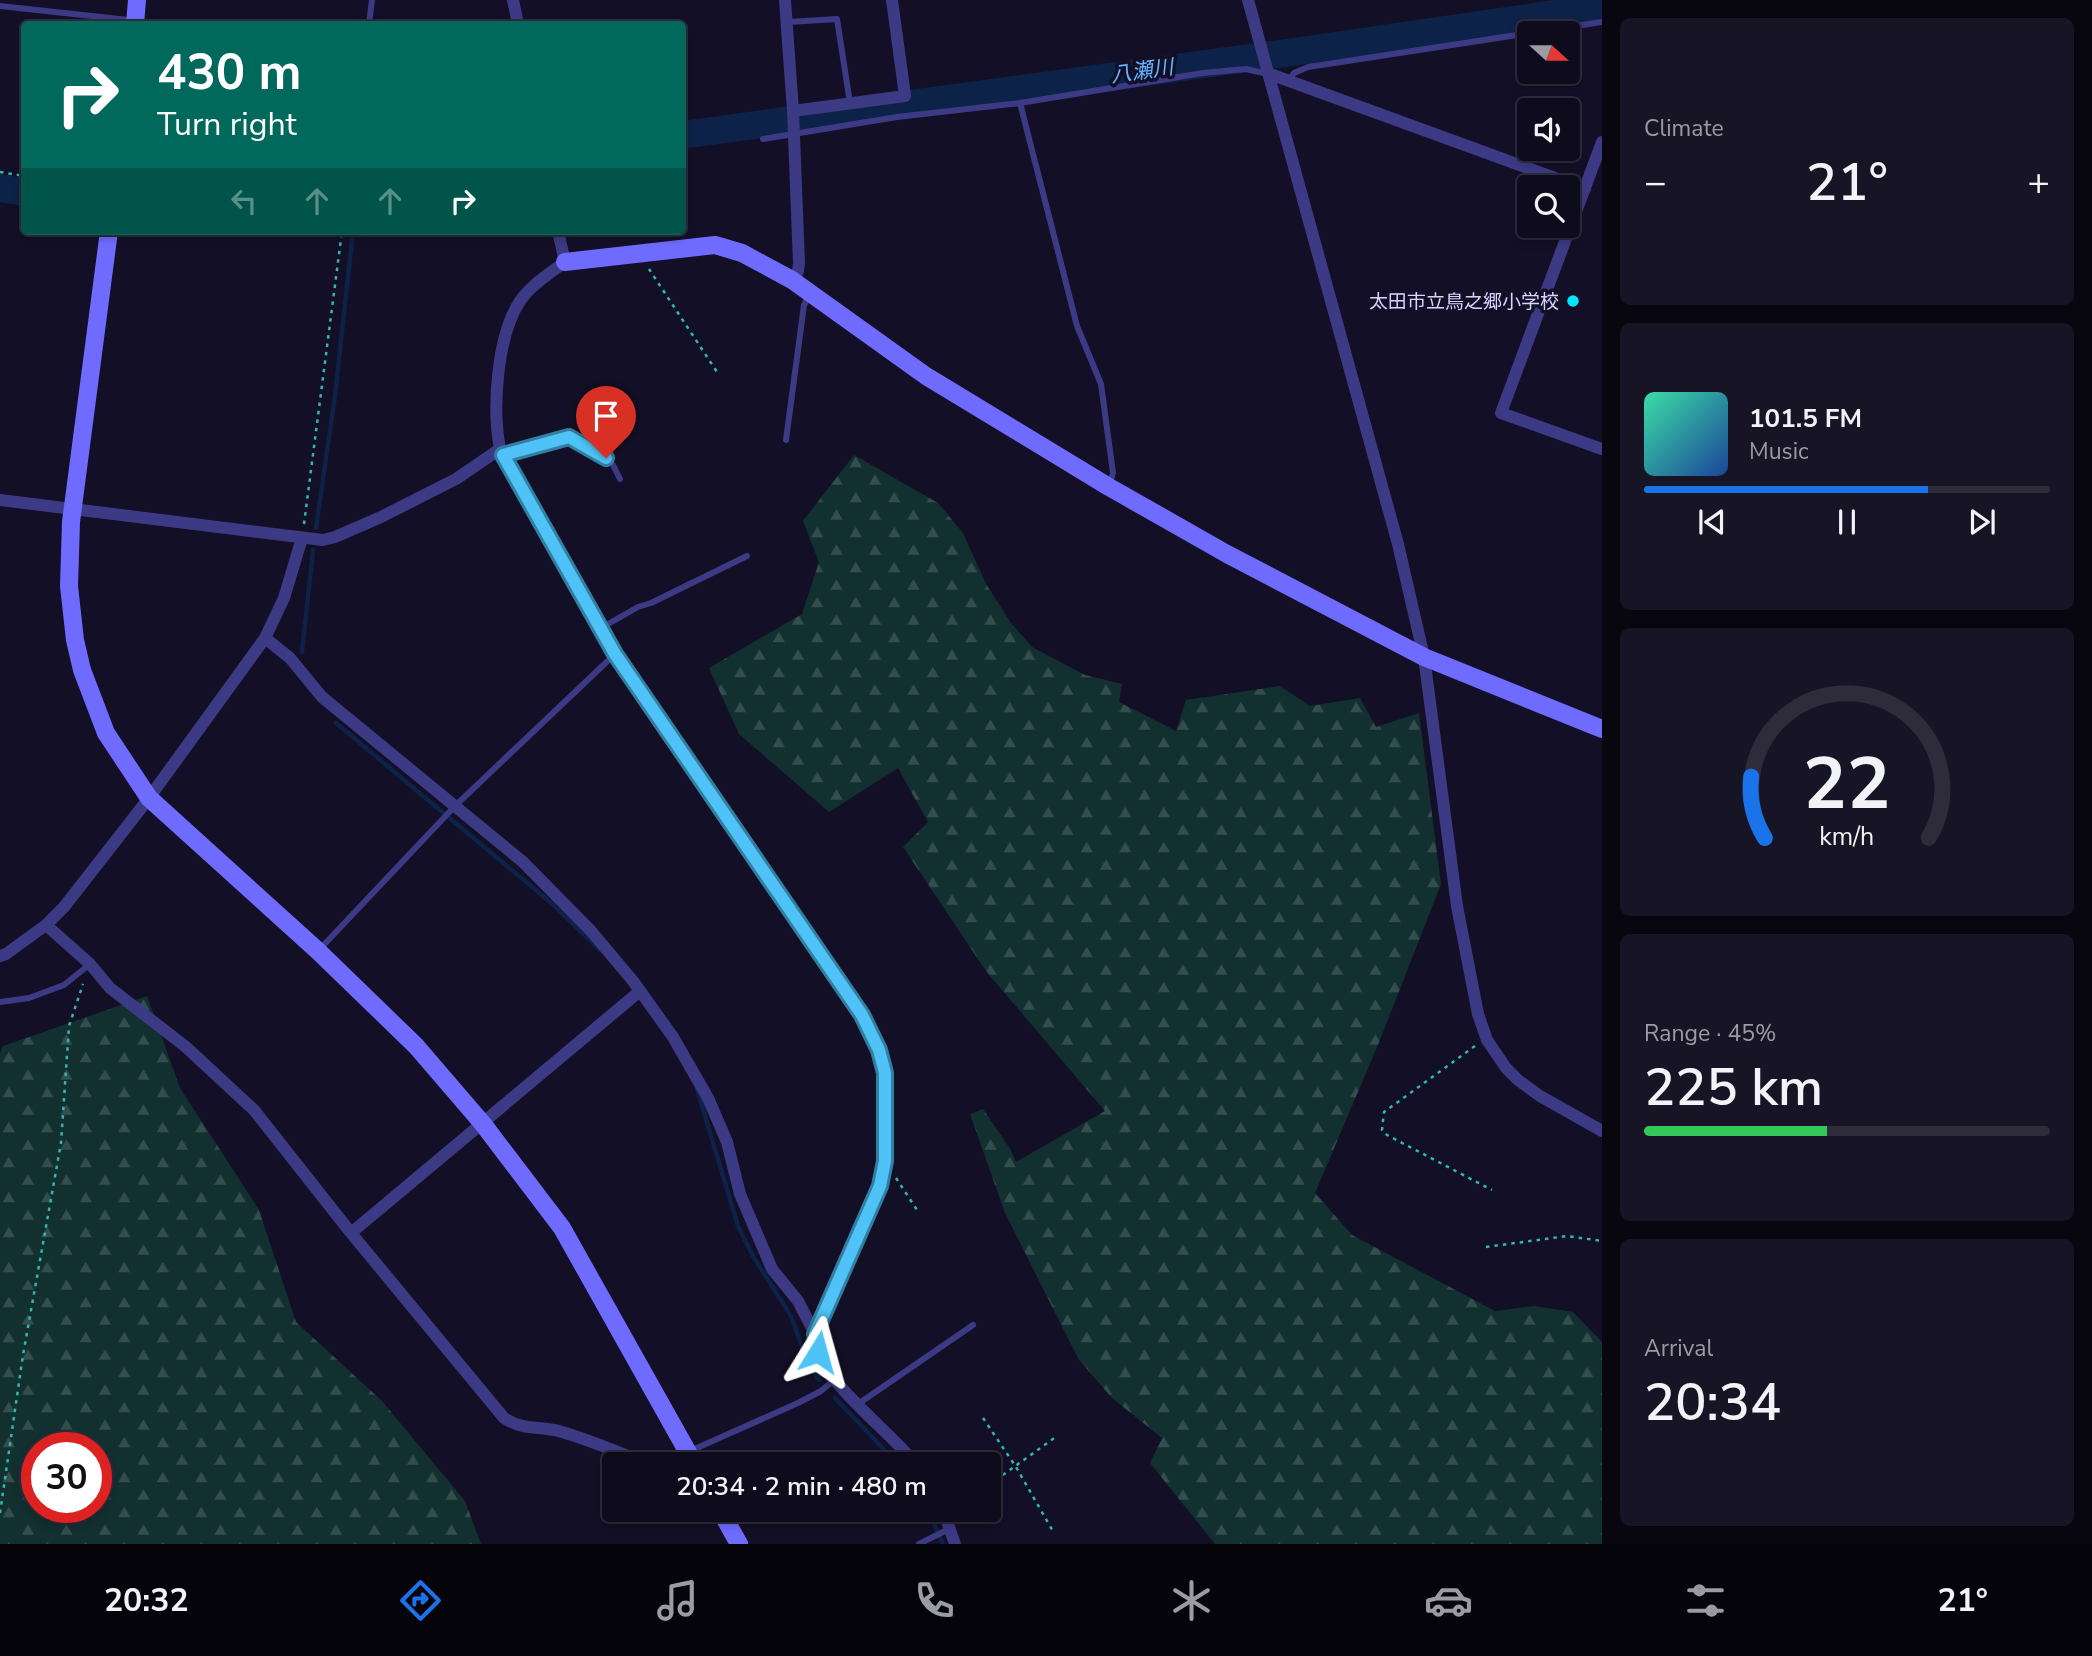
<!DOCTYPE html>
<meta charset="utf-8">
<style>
body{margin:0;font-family:"Nunito Sans","Noto Sans JP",sans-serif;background:#171425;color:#f1f3f6;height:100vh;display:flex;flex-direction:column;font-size:26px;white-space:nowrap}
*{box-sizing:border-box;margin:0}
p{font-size:23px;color:#9b9ba3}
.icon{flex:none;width:38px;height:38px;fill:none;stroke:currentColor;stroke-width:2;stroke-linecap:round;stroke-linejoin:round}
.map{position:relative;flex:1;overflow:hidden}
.drawer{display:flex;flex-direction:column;gap:18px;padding:18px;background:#08060f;width:490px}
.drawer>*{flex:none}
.hud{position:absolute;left:21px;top:21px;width:665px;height:214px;border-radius:7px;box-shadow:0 4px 10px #0003,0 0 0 2px #2e2b3b;background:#00695c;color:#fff;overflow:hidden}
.needle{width:46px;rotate:111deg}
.tools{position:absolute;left:1517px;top:21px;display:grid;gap:14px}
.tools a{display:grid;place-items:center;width:63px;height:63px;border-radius:7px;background:#0e0b1c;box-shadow:0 4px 10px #0003,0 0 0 2px #2e2b3b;font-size:35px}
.speed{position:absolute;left:21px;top:1432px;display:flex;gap:14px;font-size:35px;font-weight:700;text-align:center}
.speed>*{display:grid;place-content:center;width:91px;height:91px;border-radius:50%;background:#0e0b1c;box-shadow:0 4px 10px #0003,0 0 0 2px #2e2b3b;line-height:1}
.speed .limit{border:10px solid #d22;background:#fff;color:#111}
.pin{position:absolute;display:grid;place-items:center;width:60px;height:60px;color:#fff;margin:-72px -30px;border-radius:50% 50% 50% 0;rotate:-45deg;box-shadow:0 0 7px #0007}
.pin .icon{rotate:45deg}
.me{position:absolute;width:77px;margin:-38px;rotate:8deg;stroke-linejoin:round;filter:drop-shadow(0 0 5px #0008)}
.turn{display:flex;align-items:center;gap:24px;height:147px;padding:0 21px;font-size:32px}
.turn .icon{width:91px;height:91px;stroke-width:2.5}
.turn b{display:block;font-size:49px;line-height:60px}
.lanes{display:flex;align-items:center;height:66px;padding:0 21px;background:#0003;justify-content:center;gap:35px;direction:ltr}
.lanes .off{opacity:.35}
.big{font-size:52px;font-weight:600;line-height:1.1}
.drawer .card{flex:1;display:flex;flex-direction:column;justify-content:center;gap:10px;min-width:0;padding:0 24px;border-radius:10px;background:#171425}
.drawer .dial{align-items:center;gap:0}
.dial svg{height:182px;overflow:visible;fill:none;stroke:#2e2b3b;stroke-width:7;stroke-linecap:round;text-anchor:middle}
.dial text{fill:#f1f3f6;stroke:none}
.song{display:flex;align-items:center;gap:21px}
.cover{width:84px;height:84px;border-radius:10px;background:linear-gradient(135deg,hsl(160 70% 55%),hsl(220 70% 35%))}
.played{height:7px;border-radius:4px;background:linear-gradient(90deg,#1a73e8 70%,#2e2b3b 70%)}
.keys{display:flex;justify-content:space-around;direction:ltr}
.heat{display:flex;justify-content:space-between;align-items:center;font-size:38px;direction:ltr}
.charge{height:10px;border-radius:5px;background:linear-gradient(90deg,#34c759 45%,#2e2b3b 0)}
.trip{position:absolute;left:602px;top:1452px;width:399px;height:70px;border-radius:7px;background:#0e0b1c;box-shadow:0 4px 10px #0003,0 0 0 2px #2e2b3b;font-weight:600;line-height:70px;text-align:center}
.tab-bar{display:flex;height:112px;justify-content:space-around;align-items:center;background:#06040b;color:#9b9ba3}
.tab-bar .icon{width:49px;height:49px}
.tab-bar .on{color:#1a73e8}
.tab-bar b{font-size:32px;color:#f1f3f6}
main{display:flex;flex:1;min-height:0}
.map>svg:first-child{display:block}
.forest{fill:url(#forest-firs);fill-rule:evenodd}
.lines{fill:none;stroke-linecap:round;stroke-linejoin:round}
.stream{stroke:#0c2248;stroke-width:4.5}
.river{stroke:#0c2248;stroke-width:28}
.path{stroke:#2fb8b0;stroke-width:2.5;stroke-dasharray:3.5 5;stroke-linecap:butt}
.lane{stroke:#3d3a85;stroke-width:6}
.street{stroke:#3d3a85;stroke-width:12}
.secondary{stroke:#6f6bff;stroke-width:18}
.route-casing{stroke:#337fa1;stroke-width:18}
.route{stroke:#4fc3f7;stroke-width:12}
.poi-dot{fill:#00e5ff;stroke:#130f26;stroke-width:2.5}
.labels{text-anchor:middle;stroke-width:7;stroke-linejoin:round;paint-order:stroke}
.poi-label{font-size:19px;fill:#d9d4ff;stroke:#130f26;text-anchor:end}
.water-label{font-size:21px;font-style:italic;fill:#62b6ff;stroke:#130f26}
</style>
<main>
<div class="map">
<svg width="1602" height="1544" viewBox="0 0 1602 1544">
<defs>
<pattern id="forest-firs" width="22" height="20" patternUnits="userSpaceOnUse" patternTransform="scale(1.75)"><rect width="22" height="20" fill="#12302f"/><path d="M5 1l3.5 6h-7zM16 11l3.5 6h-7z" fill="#344d4e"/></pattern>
</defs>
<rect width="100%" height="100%" fill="#130f26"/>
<path class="forest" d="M854 455 938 503 963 533 986 584 1011 623 1032 647 1085 675 1122 684 1119 702 1176 731 1186 700 1280 686 1310 706 1360 698 1376 727 1419 713 1441 884 1380 1040 1315 1193 1352 1235 1495 1311 1534 1306 1573 1312 1602 1342V1544H1215L1150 1463 1162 1438 1112 1398 1079 1360 1005 1213 970 1114 983 1109 1011 1150 1016 1162 1105 1111 986 971 903 847 928 822 898 768 829 812 739 734 709 668 802 614 819 562 803 521Z
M147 996 180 1088 259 1210 296 1322 382 1401 465 1501 481 1544H0V1053L3 1046ZM37 1447H96V1507H37Z"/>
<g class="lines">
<path class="stream" d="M316 528 335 396 353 231
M302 652 313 550
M336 723 550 902 600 950
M697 1089 738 1226 753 1256 791 1316 807 1361 819 1380
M835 1398 899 1465
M928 1510 943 1544"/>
<path class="river" d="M682 135 1286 53 1602 7
M0 188 24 192"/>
<path class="path" d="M0 172 24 176
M649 269 717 372
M304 524 342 231
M1475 1046 1384 1112 1382 1130 1387 1135 1492 1190
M896 1178 919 1213
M1486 1247 1567 1236 1602 1241
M983 1418 1016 1467 1054 1533
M989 1485 1057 1436
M0 1513 23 1355 61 1143 69 1026 83 984"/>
<path class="lane" d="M0 6 165 24
M788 22 837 19 850 103
M369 24 372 0
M1289 80 1294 73 1308 67 1602 22
M1020 103 1077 326 1101 384 1113 473 1110 483
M763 139 897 117 1020 103 1203 73 1246 69 1268 74
M786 440 804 305 810 294
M503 455 569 437 606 458 613 465 620 479
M601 628 638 607 651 603 747 556
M319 950 455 806 615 654
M0 1002 29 998 64 985 90 964
M858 1404 973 1325
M690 1451 798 1403 821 1391 834 1380
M919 1544 949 1529"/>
<path class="street" d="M513 0 518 24
M785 0 793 111 799 263 798 271 792 280
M1248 0 1398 544 1424 657 1457 906 1478 1014 1487 1040 1506 1068 1518 1080 1540 1096 1602 1131
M1270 74 1585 189
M793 111 905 96 892 0
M1602 142 1501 413 1602 449
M500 449 615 654 871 1030 885 1073V1161L880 1186 815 1334C812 1377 891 1430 916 1465
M0 500 323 540 335 537 381 517 456 479 500 449C492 408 497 336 520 301 531 285 549 274 565 262L558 231
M265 638 290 658 322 697 523 862 591 931 633 981 673 1037 708 1098 727 1142 740 1194 772 1269 798 1301 815 1334
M46 925 90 964 110 988 186 1047 254 1110 351 1233 504 1418C526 1432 540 1425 562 1432 590 1440 618 1452 645 1463H654L688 1452
M0 956 6 954 46 925 64 907 149 798 265 638 284 598 302 538
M351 1233 640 991
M943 1510 955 1544"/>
<path class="secondary" d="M135 24 137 0
M109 231 71 522 69 586 75 640 82 670 106 733 149 798 318 951 416 1046 483 1124 562 1228 695 1465
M565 262 715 245 742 253 792 280 926 376 1109 487 1227 554 1424 657 1602 729
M720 1510 739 1544"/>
</g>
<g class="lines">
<g class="route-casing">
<path id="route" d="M606 458 569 437 503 455 615 654 862 1015 879 1050 885 1073V1161L880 1186 815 1334 818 1352"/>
</g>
<use href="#route" class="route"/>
</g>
<circle class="poi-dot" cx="1573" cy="301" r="7"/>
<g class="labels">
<g class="poi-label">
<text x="1559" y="308">太田市立鳥之郷小学校</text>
</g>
<g class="water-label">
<text transform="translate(1142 71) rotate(-8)" y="7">八瀬川</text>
</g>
</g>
</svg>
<div class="tools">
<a><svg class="needle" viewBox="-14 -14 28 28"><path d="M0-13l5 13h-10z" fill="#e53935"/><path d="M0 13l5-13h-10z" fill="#9b9ba3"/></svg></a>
<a><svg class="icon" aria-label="sound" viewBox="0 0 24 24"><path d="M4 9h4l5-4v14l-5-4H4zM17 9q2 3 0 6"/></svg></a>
<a><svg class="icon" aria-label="search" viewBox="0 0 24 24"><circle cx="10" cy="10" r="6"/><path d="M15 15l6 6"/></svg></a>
</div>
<div class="speed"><div class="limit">30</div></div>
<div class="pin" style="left:606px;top:458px;background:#d93025"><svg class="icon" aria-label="arrive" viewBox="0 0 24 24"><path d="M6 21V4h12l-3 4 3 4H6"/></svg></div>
<svg class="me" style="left:818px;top:1352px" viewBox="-20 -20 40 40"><path d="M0-17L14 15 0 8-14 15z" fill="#4fc3f7" stroke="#fff" stroke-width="4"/></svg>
<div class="trip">20:34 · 2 min · 480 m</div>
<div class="hud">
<div class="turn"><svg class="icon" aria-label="right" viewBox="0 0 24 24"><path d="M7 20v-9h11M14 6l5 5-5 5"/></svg><div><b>430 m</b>Turn right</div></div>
<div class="lanes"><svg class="icon off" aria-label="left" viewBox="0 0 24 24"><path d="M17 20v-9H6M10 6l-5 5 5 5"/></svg><svg class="icon off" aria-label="ahead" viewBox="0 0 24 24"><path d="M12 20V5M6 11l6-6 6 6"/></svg><svg class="icon off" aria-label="ahead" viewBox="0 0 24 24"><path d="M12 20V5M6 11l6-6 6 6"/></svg><svg class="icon" aria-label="right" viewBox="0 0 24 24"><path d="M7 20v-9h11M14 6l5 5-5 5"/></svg></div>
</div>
</div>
<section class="drawer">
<div class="card"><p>Climate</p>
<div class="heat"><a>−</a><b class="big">21°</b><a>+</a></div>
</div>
<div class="card">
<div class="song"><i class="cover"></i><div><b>101.5 FM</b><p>Music</p></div></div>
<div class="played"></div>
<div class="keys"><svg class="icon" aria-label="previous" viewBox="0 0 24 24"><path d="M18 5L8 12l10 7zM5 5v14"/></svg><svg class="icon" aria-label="pause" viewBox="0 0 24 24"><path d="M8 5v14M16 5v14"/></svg><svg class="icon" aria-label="next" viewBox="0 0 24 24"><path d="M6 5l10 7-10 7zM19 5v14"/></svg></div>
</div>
<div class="card dial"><svg viewBox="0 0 100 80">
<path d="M14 69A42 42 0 1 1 86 69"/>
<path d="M14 69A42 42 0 0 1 8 42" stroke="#1a73e8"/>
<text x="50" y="56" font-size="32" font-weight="700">22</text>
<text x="50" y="72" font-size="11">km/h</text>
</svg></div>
<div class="card"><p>Range · 45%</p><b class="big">225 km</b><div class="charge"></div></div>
<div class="card"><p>Arrival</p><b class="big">20:34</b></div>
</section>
</main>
<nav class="tab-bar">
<b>20:32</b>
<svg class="icon on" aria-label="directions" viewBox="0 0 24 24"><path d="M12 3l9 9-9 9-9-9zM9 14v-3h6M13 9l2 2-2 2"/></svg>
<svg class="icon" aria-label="music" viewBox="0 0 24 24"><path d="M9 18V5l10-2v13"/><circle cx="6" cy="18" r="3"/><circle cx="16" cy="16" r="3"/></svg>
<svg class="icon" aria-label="phone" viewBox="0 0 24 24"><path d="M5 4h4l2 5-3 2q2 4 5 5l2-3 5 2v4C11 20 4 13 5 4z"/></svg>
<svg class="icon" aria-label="climate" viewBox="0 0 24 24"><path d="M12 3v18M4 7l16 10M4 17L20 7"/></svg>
<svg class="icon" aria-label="car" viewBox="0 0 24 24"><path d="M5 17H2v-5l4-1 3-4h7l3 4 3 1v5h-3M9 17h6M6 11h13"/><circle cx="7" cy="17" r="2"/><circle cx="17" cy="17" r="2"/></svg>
<svg class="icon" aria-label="filters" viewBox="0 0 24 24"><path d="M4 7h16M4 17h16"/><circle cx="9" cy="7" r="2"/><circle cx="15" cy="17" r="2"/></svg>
<b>21°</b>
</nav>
